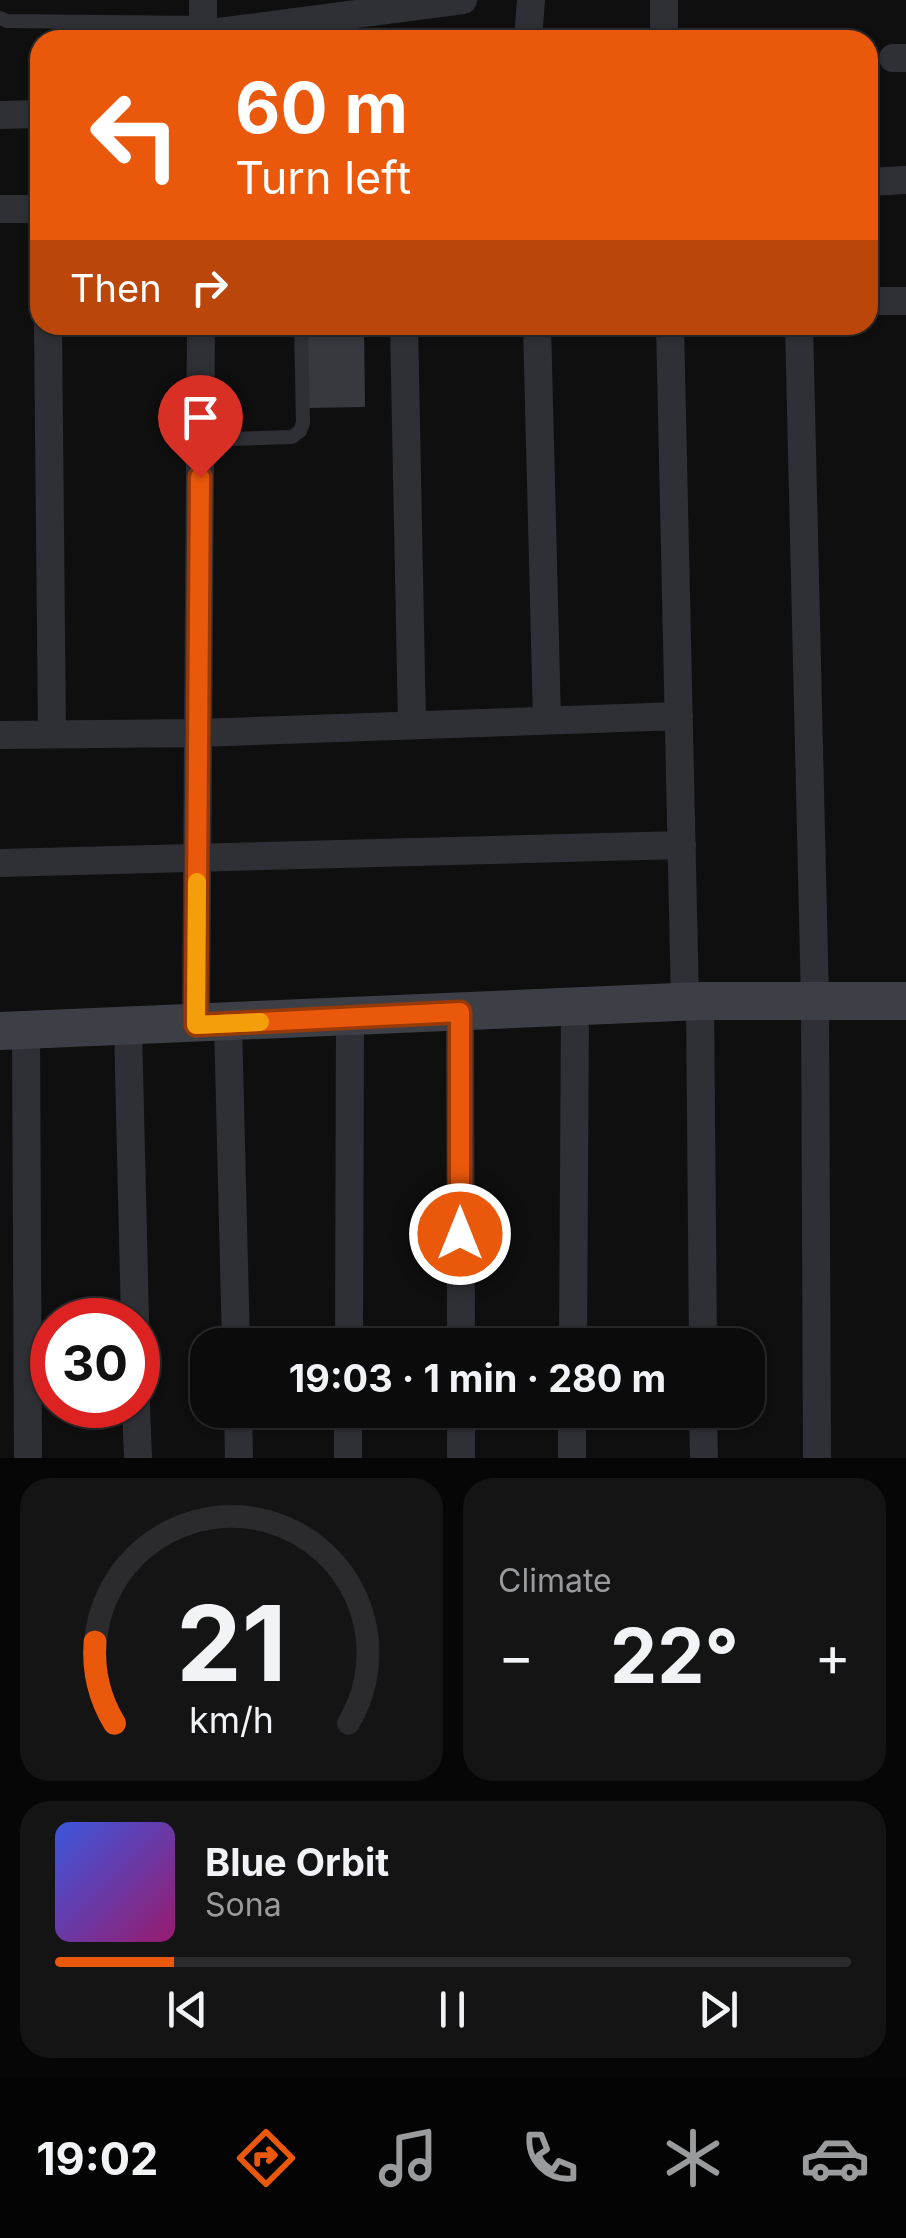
<!DOCTYPE html>
<meta charset="utf-8">
<style>
body{margin:0;font-family:Inter,sans-serif;background:#141415;color:#f1f3f6;height:100vh;display:flex;flex-direction:column;font-size:38px;white-space:nowrap}
*{box-sizing:border-box;margin:0}
p{font-size:32px;color:#9a9b9d}
.icon{flex:none;width:55px;height:55px;fill:none;stroke:currentColor;stroke-width:2;stroke-linecap:round;stroke-linejoin:round}
.map{position:relative;height:1458px;overflow:hidden}
.drawer{display:flex;flex-direction:column;gap:20px;padding:20px;background:#060607;flex:1}
.drawer>*{flex:none}
.top-card{position:absolute;left:30px;top:30px;width:848px;height:305px;border-radius:30px;box-shadow:0 2px 8px #0004,0 0 0 2px #2b2b2d;background:#ea580c;color:#fff;overflow:hidden}
.speed{position:absolute;left:30px;top:1298px;display:flex;gap:20px;font-size:50px;font-weight:700;text-align:center}
.speed>*{display:grid;place-content:center;width:130px;height:130px;border-radius:50%;background:#0b0b0c;box-shadow:0 2px 8px #0004,0 0 0 2px #2b2b2d;line-height:1}
.speed .limit{border:15px solid #d22;background:#fff;color:#111}
.pin{position:absolute;display:grid;place-items:center;width:85px;height:85px;color:#fff;margin:-102px -42px;border-radius:50% 50% 50% 0;rotate:-45deg;box-shadow:0 0 10px #0007}
.pin .icon{rotate:45deg}
.me{position:absolute;width:110px;margin:-55px;rotate:0deg;stroke-linejoin:round;filter:drop-shadow(0 0 8px #0008)}
.turn{display:flex;align-items:center;gap:35px;height:210px;padding:0 40px;font-size:45px}
.turn .icon{width:130px;height:130px;stroke-width:2.5}
.turn b{display:block;font-size:70px;line-height:85px}
.then{display:flex;align-items:center;height:95px;padding:0 40px;background:#0003;gap:20px;font-size:38px}
.big{font-size:75px;font-weight:700;line-height:1.1}
.drawer .card{flex:1;display:flex;flex-direction:column;justify-content:center;gap:15px;min-width:0;padding:0 35px;border-radius:30px;background:#141415}
.drawer .dial{align-items:center;gap:0}
.dial svg{height:260px;overflow:visible;fill:none;stroke:#2b2b2d;stroke-width:7;stroke-linecap:round;text-anchor:middle}
.dial text{fill:#f1f3f6;stroke:none}
.song{display:flex;align-items:center;gap:30px}
.cover{width:120px;height:120px;border-radius:15px;background:linear-gradient(135deg,hsl(230 70% 55%),hsl(320 70% 35%))}
.played{height:10px;border-radius:5px;background:linear-gradient(90deg,#ea580c 15%,#2b2b2d 15%)}
.keys{display:flex;justify-content:space-around;direction:ltr}
.heat{display:flex;justify-content:space-between;align-items:center;font-size:55px;direction:ltr}
.drawer .tiles{flex:1;display:grid;gap:20px;grid-template-columns:1fr 1fr}
.card:last-child{grid-column:span 2}
.trip{position:absolute;left:190px;top:1328px;width:575px;height:100px;border-radius:30px;background:#0b0b0c;box-shadow:0 2px 8px #0004,0 0 0 2px #2b2b2d;font-weight:700;line-height:100px;text-align:center}
.tab-bar{display:flex;height:160px;justify-content:space-around;align-items:center;background:#040405;color:#9a9b9d}
.tab-bar .icon{width:70px;height:70px}
.tab-bar .current{color:#ea580c}
.tab-bar b{font-size:45px;color:#f1f3f6}
.map>svg:first-child{display:block}
.building{fill:#38393e}
.lines{fill:none;stroke-linecap:round;stroke-linejoin:round}
.lane{stroke:#2f3036;stroke-width:14}
.street{stroke:#2f3036;stroke-width:28}
.secondary{stroke:#3d3f46;stroke-width:38}
.route-casing{stroke:#983908;stroke-width:25}
.route{stroke:#ea580c;stroke-width:18}
.slow{stroke:#f59e0b;stroke-width:18}
</style>
<div class="map">
<svg width="906" height="1458" viewBox="0 0 906 1458">
<rect width="100%" height="100%" fill="#0f0f10"/>
<path class="building" d="M306 325H364L365 407 308 408Z"/>
<g class="lines">
<path class="lane" d="M0 18 7 21 203 23
M200 440 292 437 300 431 303 423 301 325"/>
<path class="street" d="M203 34 463 0
M203 40V0
M528 40 531 0
M664 40V0
M893 58H906
M0 115 40 114
M868 182 906 180
M0 209H40
M868 301H906
M48 325 52 734
M404 325 412 725
M537 325 547 720
M670 325 685 1001
M799 325 815 1001 817 1458
M0 735 198 733 679 716
M0 863 682 845
M700 1001 703 1345
M460 1012 461 1345
M228 1023 236 1345
M196 1025 201 325
M128 1028 135 1320
M26 1031 28 1458
M349 1345 350 1017
M573 1345 575 1007
M136 1405 138 1458
M238 1410 239 1458
M461 1410V1458
M703 1410 704 1458
M348 1458V1410
M572 1458V1410"/>
<path class="secondary" d="M0 1031 700 1001H906"/>
</g>
<g class="lines">
<g class="route-casing">
<path id="route" d="M200 477 196 1025 460 1012V1234"/>
</g>
<use href="#route" class="route"/>
<path class="slow" d="M197 882 196 1025 260 1022"/>
</g>
</svg>
<div class="speed"><div class="limit">30</div></div>
<div class="pin" style="left:200px;top:477px;background:#d93025"><svg class="icon" aria-label="arrive" viewBox="0 0 24 24"><path d="M6 21V4h12l-3 4 3 4H6"/></svg></div>
<svg class="me" style="left:460px;top:1234px" viewBox="-20 -20 40 40"><circle r="17" fill="#ea580c" stroke="#fff" stroke-width="3"/><path d="M0-11L8 9 0 5-8 9z" fill="#fff"/></svg>
<div class="trip">19:03 · 1 min · 280 m</div>
<div class="top-card">
<div class="turn"><svg class="icon" aria-label="left" viewBox="0 0 24 24"><path d="M17 20v-9H6M10 6l-5 5 5 5"/></svg><div><b>60 m</b>Turn left</div></div>
<div class="then">Then<svg class="icon" aria-label="right" viewBox="0 0 24 24"><path d="M7 20v-9h11M14 6l5 5-5 5"/></svg></div>
</div>
</div>
<section class="drawer">
<div class="tiles">
<div class="card dial"><svg viewBox="0 0 100 80">
<path d="M14 69A42 42 0 1 1 86 69"/>
<path d="M14 69A42 42 0 0 1 8 44" stroke="#ea580c"/>
<text x="50" y="56" font-size="32" font-weight="700">21</text>
<text x="50" y="72" font-size="11">km/h</text>
</svg></div>
<div class="card"><p>Climate</p>
<div class="heat"><a>−</a><b class="big">22°</b><a>+</a></div>
</div>
<div class="card">
<div class="song"><i class="cover"></i><div><b>Blue Orbit</b><p>Sona</p></div></div>
<div class="played"></div>
<div class="keys"><svg class="icon" aria-label="previous" viewBox="0 0 24 24"><path d="M18 5L8 12l10 7zM5 5v14"/></svg><svg class="icon" aria-label="pause" viewBox="0 0 24 24"><path d="M8 5v14M16 5v14"/></svg><svg class="icon" aria-label="next" viewBox="0 0 24 24"><path d="M6 5l10 7-10 7zM19 5v14"/></svg></div>
</div>
</div>
</section>
<nav class="tab-bar">
<b>19:02</b>
<svg class="icon current" aria-label="directions" viewBox="0 0 24 24"><path d="M12 3l9 9-9 9-9-9zM9 14v-3h6M13 9l2 2-2 2"/></svg>
<svg class="icon" aria-label="music" viewBox="0 0 24 24"><path d="M9 18V5l10-2v13"/><circle cx="6" cy="18" r="3"/><circle cx="16" cy="16" r="3"/></svg>
<svg class="icon" aria-label="phone" viewBox="0 0 24 24"><path d="M5 4h4l2 5-3 2q2 4 5 5l2-3 5 2v4C11 20 4 13 5 4z"/></svg>
<svg class="icon" aria-label="climate" viewBox="0 0 24 24"><path d="M12 3v18M4 7l16 10M4 17L20 7"/></svg>
<svg class="icon" aria-label="car" viewBox="0 0 24 24"><path d="M5 17H2v-5l4-1 3-4h7l3 4 3 1v5h-3M9 17h6M6 11h13"/><circle cx="7" cy="17" r="2"/><circle cx="17" cy="17" r="2"/></svg>
</nav>
